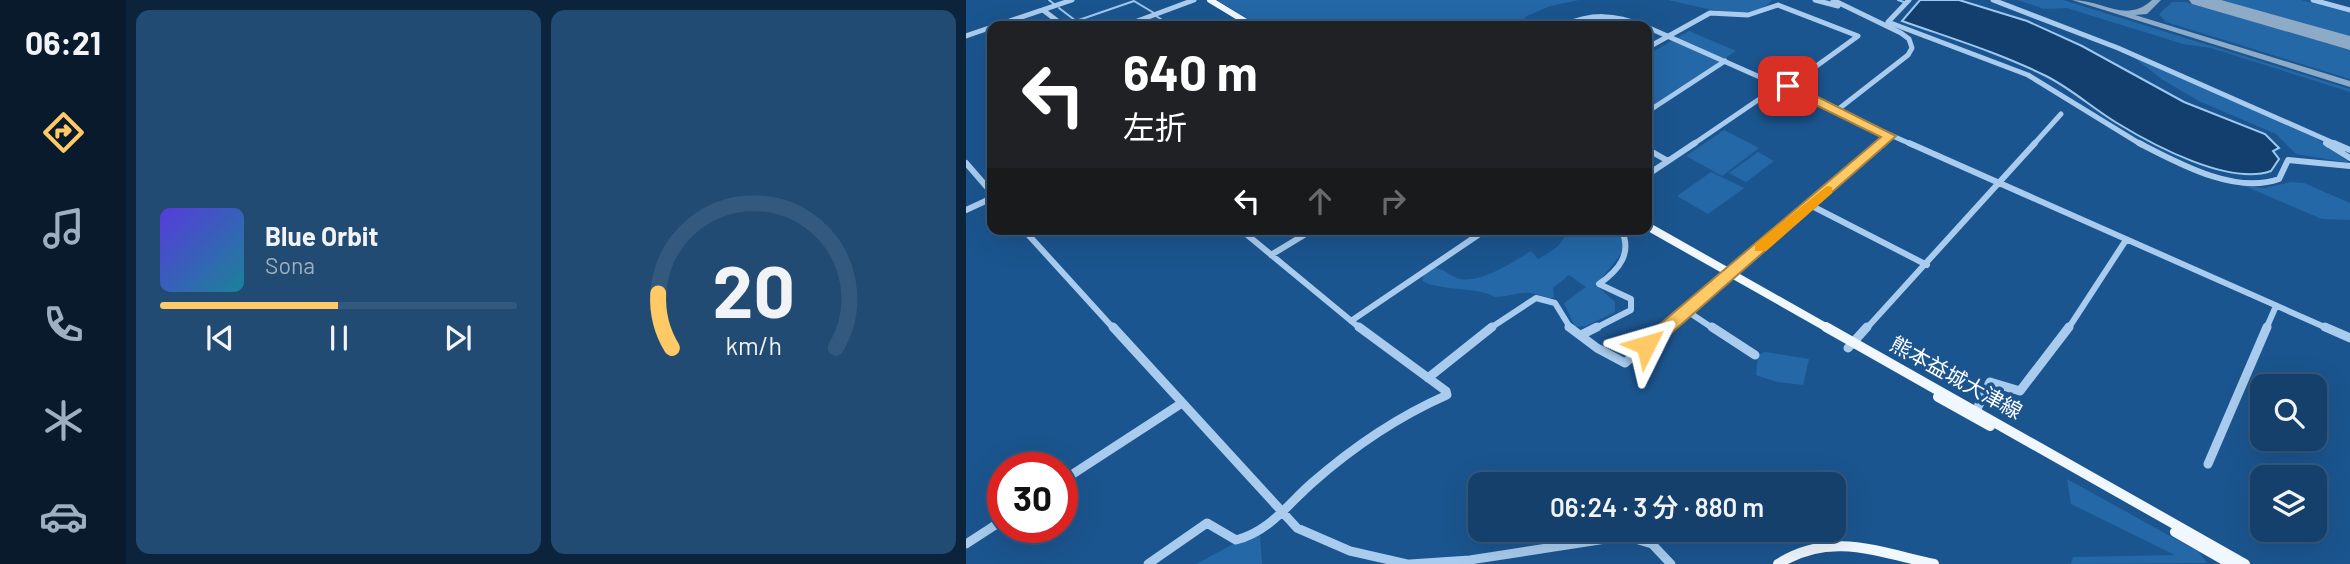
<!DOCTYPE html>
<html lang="ja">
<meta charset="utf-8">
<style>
body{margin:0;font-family:Barlow,"Noto Sans JP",sans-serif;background:#214b73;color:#f1f3f6;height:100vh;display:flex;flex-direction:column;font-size:26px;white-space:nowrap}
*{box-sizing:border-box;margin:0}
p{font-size:23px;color:#9dafc1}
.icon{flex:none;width:38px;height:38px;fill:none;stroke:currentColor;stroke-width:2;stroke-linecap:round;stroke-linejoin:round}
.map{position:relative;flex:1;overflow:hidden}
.details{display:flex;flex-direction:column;gap:10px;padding:10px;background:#0b233b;width:840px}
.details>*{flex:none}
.top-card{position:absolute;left:21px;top:21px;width:665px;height:214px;border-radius:14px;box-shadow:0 7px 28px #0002,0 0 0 2px #33597e;background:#202124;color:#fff;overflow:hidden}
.tools{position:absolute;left:1284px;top:374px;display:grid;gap:14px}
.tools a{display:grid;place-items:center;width:77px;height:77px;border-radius:14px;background:#14406b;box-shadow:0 7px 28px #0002,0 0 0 2px #33597e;font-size:35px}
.speed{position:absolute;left:21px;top:452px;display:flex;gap:14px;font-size:35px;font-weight:700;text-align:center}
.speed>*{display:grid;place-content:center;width:91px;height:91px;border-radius:50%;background:#14406b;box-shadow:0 7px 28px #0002,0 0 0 2px #33597e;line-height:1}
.speed .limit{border:10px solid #d22;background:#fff;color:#111}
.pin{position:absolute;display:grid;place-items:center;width:60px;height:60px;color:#fff;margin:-30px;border-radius:14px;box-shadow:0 4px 10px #0006}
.me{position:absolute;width:77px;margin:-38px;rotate:50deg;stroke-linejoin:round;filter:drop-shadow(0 0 5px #0008)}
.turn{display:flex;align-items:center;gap:24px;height:147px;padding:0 21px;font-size:32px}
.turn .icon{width:91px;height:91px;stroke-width:2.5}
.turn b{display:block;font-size:49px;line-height:60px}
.lanes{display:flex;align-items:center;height:66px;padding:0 21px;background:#0003;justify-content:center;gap:35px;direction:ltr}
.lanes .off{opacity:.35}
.details .tile{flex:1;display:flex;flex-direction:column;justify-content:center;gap:10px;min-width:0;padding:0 24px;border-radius:14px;background:#214b73}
.details .dial{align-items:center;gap:0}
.dial svg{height:182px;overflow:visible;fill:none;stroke:#33597e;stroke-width:7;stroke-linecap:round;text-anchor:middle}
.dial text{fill:#f1f3f6;stroke:none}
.song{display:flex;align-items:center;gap:21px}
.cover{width:84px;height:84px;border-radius:10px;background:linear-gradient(135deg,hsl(250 70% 55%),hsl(190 70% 35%))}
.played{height:7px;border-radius:4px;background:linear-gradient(90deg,#ffc966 50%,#33597e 50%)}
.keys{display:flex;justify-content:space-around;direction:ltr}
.details .tiles{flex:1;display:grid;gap:10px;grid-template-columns:repeat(2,1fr)}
.trip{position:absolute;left:502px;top:472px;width:378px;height:70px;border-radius:14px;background:#14406b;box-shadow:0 7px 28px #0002,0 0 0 2px #33597e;font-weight:600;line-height:70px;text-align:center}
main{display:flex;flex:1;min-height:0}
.dock{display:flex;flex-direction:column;width:126px;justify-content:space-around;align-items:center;background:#081a2b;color:#9dafc1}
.dock .icon{width:49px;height:49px}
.dock .selected{color:#ffc966}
.dock b{font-size:32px;color:#f1f3f6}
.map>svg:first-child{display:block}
.green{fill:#2468a8}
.water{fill:#123f6d;stroke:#9cc8f0;stroke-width:2}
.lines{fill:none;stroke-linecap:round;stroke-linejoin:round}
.stream{stroke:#9cc8f0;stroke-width:2}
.taxiway{fill:#8daac7;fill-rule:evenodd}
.runway{fill:#8daac7;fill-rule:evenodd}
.minor-far2{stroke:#a9ccee;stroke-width:5}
.minor-far1{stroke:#a9ccee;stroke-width:6}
.minor{stroke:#a9ccee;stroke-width:9}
.major-far2{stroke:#f0f7ff;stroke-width:6}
.major-far1{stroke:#f0f7ff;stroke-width:8}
.major{stroke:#f0f7ff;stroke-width:10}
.route{fill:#ffc966;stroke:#a68342;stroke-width:2}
.slow{fill:#f59e0b}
.labels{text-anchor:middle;stroke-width:7;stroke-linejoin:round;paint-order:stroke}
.street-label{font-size:21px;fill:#fff;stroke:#1b558f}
</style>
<main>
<nav class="dock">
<b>06:21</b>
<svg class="icon selected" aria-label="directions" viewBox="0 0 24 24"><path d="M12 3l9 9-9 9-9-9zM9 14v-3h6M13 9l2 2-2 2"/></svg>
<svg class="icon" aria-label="music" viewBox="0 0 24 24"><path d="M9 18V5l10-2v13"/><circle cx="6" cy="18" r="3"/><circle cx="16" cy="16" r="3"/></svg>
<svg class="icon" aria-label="phone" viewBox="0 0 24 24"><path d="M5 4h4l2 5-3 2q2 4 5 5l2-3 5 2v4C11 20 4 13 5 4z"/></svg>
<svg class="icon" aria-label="climate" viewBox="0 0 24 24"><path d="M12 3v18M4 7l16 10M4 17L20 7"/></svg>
<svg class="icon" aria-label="car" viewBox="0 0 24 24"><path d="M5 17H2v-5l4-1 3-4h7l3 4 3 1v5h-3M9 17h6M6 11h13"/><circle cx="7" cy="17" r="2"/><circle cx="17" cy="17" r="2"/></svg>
</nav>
<section class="details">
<div class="tiles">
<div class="tile">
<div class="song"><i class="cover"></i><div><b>Blue Orbit</b><p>Sona</p></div></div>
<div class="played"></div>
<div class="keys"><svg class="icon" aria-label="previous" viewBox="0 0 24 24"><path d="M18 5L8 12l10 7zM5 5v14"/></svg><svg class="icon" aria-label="pause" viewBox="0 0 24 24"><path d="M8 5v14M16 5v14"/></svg><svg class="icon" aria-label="next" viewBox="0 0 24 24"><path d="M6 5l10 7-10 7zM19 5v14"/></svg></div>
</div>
<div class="tile dial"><svg viewBox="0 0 100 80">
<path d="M14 69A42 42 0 1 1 86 69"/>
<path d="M14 69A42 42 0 0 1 8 45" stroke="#ffc966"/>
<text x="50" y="56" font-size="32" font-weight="700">20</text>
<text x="50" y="72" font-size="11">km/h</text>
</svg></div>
</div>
</section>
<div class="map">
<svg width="1384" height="564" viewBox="0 0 1384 564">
<rect width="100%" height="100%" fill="#1b558f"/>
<path class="green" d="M251 0H613L584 6 559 17V22L551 26H294Z
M702 0H806C787 25 728 5 702 0Z
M1052 0H1097L1384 89V92L1245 48 1217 44 1101 8 1078 9Z
M1254 0H1335L1384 13V37Z
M1206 2H1219L1384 50V79L1200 22 1193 14Z
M723 31 770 51 681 109V55Z
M1166 56 1350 138 1384 163 1330 154 1310 134 1233 101 1197 80Z
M758 130 793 148 756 176 720 156Z
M792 152 808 161 780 182 763 173Z
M745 172 778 188 742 214 711 196Z
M1325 182 1338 183 1384 203V220L1356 219 1276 185 1298 188Z
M600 229H651L658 240 655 254 630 285 649 302V312L620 326 609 327 598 303 620 287 603 275 587 288 588 297 583 299C558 287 553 296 529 297 510 286 479 292 456 281L458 274 469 268C480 269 484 277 494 279 517 283 547 262 565 251L572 259C585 252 599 245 600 229Z
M799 352 843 359 837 385 811 382 790 375 792 355Z
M1101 479 1233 552 1241 563 1105 564 1107 557 1209 555 1105 504Z
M294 534 296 564H230L271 542Z"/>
<path class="water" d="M954 0H993L1061 21 1116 46 1218 102 1299 134 1313 148 1307 151 1313 159 1305 171C1263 186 1187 145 1151 123 1126 108 1106 89 1080 76 1034 53 984 38 936 21Z"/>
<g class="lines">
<path class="stream" d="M83 0 88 4
M932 0 938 2
M93 8 110 21 168 1 188 13
M190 16 206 26"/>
<path class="taxiway" d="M1106 0C1137 0 1160 24 1186 0H1195L1181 14 1169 15 1384 81V87Z"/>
<path class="runway" d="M1223 0H1255L1384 36V50L1226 4Z"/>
<path class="minor-far2" d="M849 0 872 6
M867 0 935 33 943 39 946 48 942 55 870 111
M943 0 922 22 1062 75 1176 145
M1027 0 1152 48 1372 145
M1347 0 1384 10
M77 10 98 26
M29 26 106 0
M158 26 228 0
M596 26C625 13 649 14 678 26
M681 27 947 145
M0 36 26 27
M681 48 744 13 782 15 812 5 892 36 820 88
M681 112 759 61
M1360 143 1362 145
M726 145 814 85
M914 145 924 136
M1067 145 1095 114"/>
<path class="minor-far1" d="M943 143 1363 329
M1173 143C1212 163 1269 195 1313 179L1322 160 1384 166
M1360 143 1384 158
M1368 143 1384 150
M681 149 702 161
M0 163 26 193
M681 175 729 143
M844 205 961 265
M0 210 26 198
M57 229 148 329
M274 229 395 329
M305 255 348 229
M721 311 748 329
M385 321 521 229
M523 329 570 298 589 303 605 329
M628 329 665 310V299L633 284C653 270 667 253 655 229
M699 329 916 143
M900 329 1069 143
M1102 329 1160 240
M1300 329 1310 306"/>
<path class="minor" d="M147 327 331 528 384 551 441 564
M603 327 631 348 659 363 701 327
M746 327 789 355
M1359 327 1384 338
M615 335 631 327
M882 348 901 327
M462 378 526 327
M1010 411 1024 382 1054 391 1103 327
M1242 464 1301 327
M96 481 216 403
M0 544 37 520
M182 564 241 523 270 540C304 531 321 505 346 483 387 447 431 417 481 395L480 391 393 327
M444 564 504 560 659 536 686 544 705 564"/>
<path class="major-far2" d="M244 0 287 26"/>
<path class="major-far1" d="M681 226 863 329"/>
<path class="major" d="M860 327 1279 564
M972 397 1024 426
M1209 532 1265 564
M812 564C864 531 912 552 968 564"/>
</g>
<path class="route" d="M817 84H826L930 136 686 350H674L671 345 674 341 915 137 817 89Z"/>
<path class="slow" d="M861 186 866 187V193L800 251H789V244Z"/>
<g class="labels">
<g class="street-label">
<text transform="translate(990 378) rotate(29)" y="7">熊本益城大津線</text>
</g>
</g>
</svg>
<div class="tools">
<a><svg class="icon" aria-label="search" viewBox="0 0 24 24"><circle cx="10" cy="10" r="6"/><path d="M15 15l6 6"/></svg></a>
<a><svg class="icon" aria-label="layers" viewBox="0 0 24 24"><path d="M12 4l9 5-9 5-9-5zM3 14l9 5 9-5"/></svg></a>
</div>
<div class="speed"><div class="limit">30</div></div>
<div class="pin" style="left:822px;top:86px;background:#d93025"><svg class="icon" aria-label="arrive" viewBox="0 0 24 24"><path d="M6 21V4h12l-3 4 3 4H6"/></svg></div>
<svg class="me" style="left:680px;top:345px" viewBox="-20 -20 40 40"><path d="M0-17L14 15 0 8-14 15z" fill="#ffc966" stroke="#fff" stroke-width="4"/></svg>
<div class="trip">06:24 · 3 分 · 880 m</div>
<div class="top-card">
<div class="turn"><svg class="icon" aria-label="left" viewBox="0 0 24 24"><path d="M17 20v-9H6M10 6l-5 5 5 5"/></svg><div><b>640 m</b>左折</div></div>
<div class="lanes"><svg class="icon" aria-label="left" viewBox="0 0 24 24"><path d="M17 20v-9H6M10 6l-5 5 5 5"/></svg><svg class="icon off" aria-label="ahead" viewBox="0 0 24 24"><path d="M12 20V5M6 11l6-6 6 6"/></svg><svg class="icon off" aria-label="right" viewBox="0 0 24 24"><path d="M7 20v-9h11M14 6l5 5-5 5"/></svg></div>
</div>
</div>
</main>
